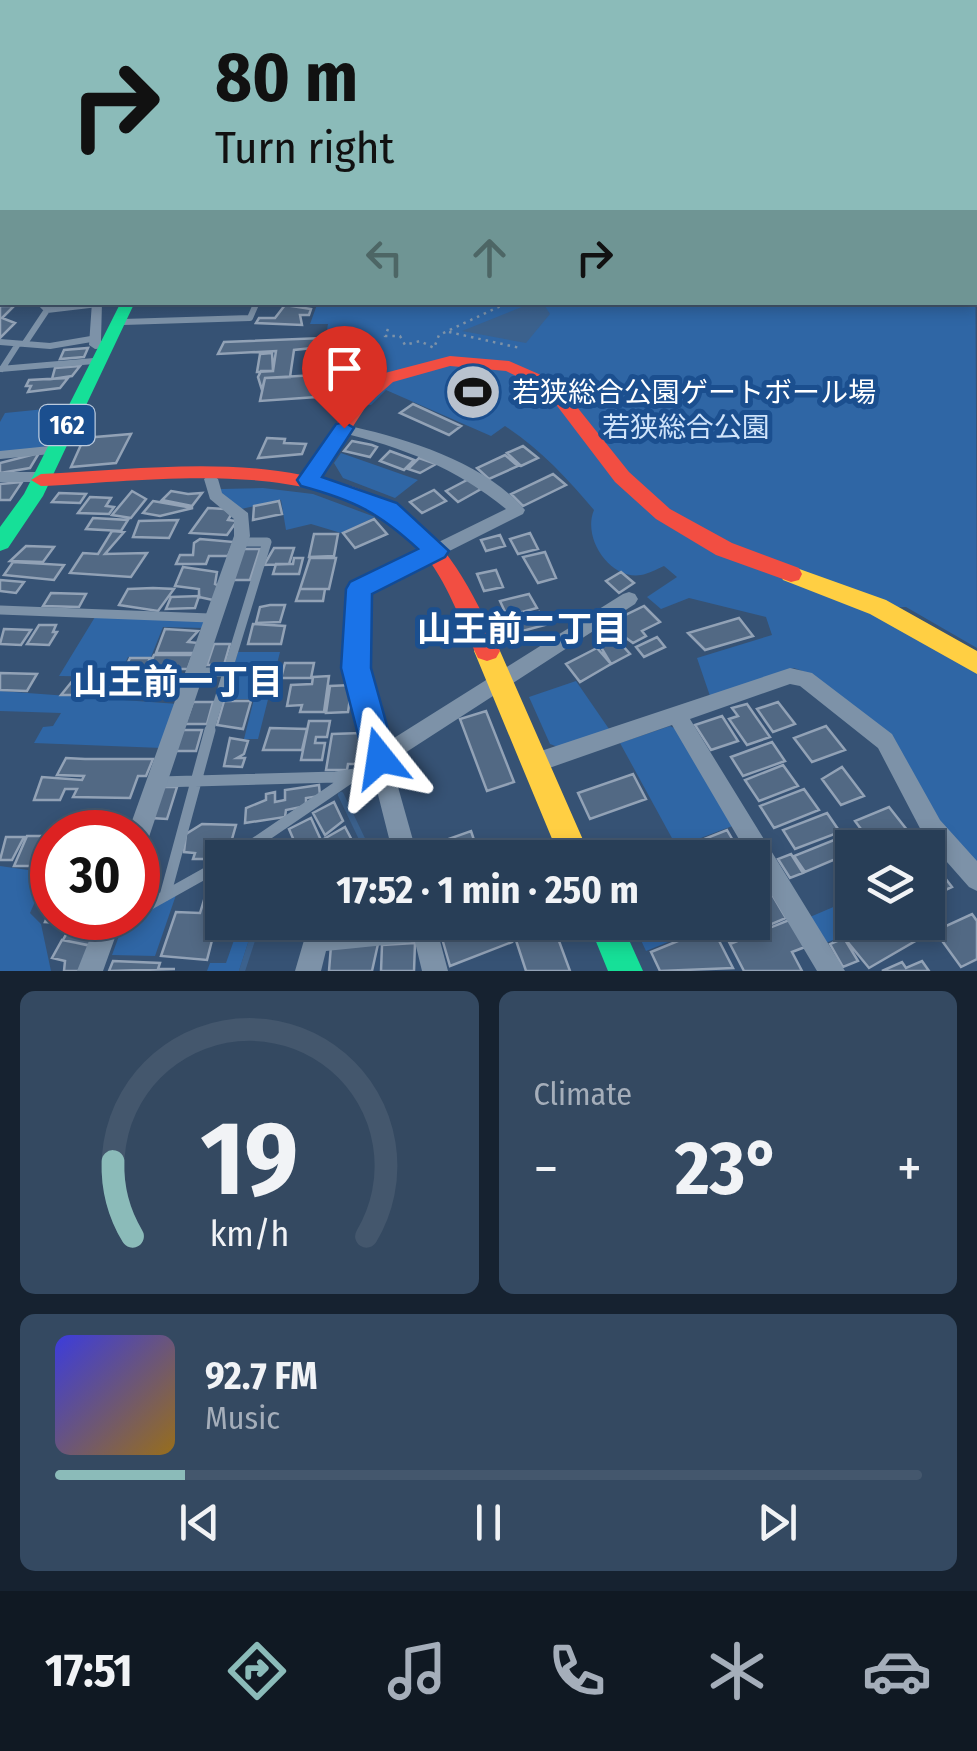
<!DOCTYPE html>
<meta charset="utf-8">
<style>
body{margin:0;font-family:"Fira Sans Condensed","Noto Sans JP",sans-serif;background:#344961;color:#f1f3f6;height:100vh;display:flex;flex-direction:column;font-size:38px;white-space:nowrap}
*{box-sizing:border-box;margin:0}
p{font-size:32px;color:#a5aeba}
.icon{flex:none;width:55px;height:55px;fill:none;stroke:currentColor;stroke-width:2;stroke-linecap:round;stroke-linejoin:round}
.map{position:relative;height:971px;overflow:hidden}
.details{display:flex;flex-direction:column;gap:20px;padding:20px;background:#162230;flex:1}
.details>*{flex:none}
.hud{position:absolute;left:0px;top:0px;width:978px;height:305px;box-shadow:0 5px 15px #0003,0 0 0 2px #44576d;background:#8bbbb9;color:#111;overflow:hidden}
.buttons{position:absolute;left:835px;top:830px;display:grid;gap:20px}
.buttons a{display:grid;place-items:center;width:110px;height:110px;border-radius:0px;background:#283e57;box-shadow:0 5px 15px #0003,0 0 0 2px #44576d;font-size:50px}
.speed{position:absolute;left:30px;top:810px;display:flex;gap:20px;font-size:50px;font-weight:700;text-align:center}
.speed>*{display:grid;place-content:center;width:130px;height:130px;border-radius:50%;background:#283e57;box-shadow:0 5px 15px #0003,0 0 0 2px #44576d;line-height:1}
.speed .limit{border:15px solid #d22;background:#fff;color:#111}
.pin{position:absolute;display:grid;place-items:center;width:85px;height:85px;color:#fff;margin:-102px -42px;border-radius:50% 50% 50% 0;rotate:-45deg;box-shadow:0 0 10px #0007}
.pin .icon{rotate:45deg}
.me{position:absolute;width:110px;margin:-55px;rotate:345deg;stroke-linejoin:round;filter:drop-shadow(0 0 8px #0008)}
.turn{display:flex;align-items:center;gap:35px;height:210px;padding:0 50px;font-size:45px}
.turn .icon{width:130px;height:130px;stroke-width:2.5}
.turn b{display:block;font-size:70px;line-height:85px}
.lanes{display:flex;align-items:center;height:95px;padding:0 50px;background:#0003;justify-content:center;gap:50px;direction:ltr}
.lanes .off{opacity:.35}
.big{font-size:75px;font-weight:700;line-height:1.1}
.details .card{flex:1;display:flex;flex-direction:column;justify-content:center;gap:15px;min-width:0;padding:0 35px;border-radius:15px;background:#344961}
.details .dial{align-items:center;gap:0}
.dial svg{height:260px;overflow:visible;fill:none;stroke:#44576d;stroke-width:7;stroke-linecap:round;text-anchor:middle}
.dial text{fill:#f1f3f6;stroke:none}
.song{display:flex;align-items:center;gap:30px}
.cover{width:120px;height:120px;border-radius:15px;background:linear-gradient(135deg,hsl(240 70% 55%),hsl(40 70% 35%))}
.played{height:10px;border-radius:5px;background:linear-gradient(90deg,#8bbbb9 15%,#44576d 15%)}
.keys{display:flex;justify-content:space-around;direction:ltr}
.heat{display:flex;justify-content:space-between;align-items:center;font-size:55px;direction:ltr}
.details .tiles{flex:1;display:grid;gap:20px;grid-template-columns:1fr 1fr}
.card:last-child{grid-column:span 2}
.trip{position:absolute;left:205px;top:840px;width:565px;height:100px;border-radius:0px;background:#283e57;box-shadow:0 5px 15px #0003,0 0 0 2px #44576d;font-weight:700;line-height:100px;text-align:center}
.tab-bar{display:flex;height:160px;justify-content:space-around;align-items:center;background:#101923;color:#a5aeba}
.tab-bar .icon{width:70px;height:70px}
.tab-bar .selected{color:#8bbbb9}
.tab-bar b{font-size:45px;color:#f1f3f6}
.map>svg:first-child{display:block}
.green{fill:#2f66a5}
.water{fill:#3b618d}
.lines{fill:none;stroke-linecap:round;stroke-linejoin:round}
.stream{stroke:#3b618d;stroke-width:6}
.building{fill:#526984;stroke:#92a2b6;stroke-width:2.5}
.path{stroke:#7d92a8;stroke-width:2.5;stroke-dasharray:2.5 5;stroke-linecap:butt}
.lane-far3{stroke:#7d92a8;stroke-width:6}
.lane-far2{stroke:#7d92a8;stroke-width:8}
.lane-far1{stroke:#7d92a8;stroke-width:9}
.lane{stroke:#7d92a8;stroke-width:11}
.street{fill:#7d92a8;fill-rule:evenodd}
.fast{fill:#16e098;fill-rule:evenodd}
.slow{fill:#ffcf43;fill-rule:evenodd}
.jam{fill:#f24e42;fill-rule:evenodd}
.route{fill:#1a73e8;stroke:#114b97;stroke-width:2.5}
.labels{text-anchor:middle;stroke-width:10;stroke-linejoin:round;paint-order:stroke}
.shield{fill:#1b4f8f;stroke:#bbcadd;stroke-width:2.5}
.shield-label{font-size:25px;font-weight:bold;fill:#fff}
.poi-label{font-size:28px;fill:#fff;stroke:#1b4f8f;text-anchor:start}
.park-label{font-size:28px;fill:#cfe3fa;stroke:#1b4f8f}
.near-neighbourhood-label{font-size:35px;font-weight:bold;fill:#fff;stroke:#1b4f8f}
</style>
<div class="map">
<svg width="977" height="971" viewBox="0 0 977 971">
<rect width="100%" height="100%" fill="#365274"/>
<path class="green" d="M975 179 977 648 906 607 864 608 977 673V867L942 829 893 739 808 673 794 668 710 696 697 658 772 635 766 617 689 598 661 609 647 597 677 577 664 566C657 569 648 574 641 575 610 580 582 538 594 510 567 478 540 449 505 426L491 436 386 390 371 405 345 404C336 393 324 339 328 324H310L318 302H975Z
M65 407 43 449 0 453V422L5 413Z
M341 453 418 480 395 498 343 478 334 463Z
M263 488 313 494 375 517 341 533 311 524 286 530 281 500 241 509 220 494 221 489Z
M95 617 207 620 204 628 163 627 151 657H128L119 677 59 676Z
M238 652H280L258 739H244L254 699H224Z
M576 681 609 729 558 747 550 744 529 697Z
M0 691 178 704 162 748 34 743 43 727 53 726 61 713 0 711Z
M670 726 678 730 735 825 677 847 682 857H629L673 840 620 743Z
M0 866 42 872 41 888 30 913 41 924 51 971H0Z
M176 895 155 956 112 955 123 925Z
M852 899V922L872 923 826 943 810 917Z
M240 923V922L312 923 254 924 239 971H207L210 963H226Z
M715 923 646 951 633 923 715 922Z"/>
<path class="water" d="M532 303H543L550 314 526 343 462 331Z"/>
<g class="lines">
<path class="stream" d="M341 795 363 841 358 858
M242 971 256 928 317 927"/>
</g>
<path class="building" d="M285 305 311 309 309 315H300L302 325 256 323 259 318H275Z
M0 306H14L2 318 15 323 0 338Z
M323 338 322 347 294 350 290 377 265 378 262 390 258 377 261 371H273L276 351 218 354 224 342Z
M88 348 84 357 60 359 64 350Z
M272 353 273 371 257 372 260 354Z
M80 366 72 376 52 379 55 368Z
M332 374 331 396 260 401 265 378Z
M68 378 60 388 28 392 31 386H26L29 380Z
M413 404 461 426 449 435 400 413Z
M131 434 116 463 71 467 84 438Z
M267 438 285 439 284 443 306 444 302 454 258 458Z
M352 441 372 445 377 447 370 457 344 451Z
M523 446 538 458 521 466 507 453Z
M390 451 409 458 414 460 404 470 380 461Z
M39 453 30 468 0 473V463Z
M505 455 518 466 489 479 477 468Z
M419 458 436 464 420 473 408 469Z
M553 474 566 485 523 506 511 494Z
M469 479 481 489 458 502 446 491Z
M22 482 10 500H0V484Z
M434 490 446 501 422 513 410 502Z
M132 491 146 499 131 518 112 515Z
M171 491 188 494 202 493 192 506 162 500Z
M59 493 86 494 80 503 52 502Z
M90 497 111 498 106 506 114 507 109 514 78 513Z
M153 501 193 508 160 516 143 513Z
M279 501 282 514 253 520 254 506Z
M208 508 225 509 231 515 228 520 237 521 227 535 190 533Z
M93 518 128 520 121 531 86 529Z
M374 519 387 534 355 548 343 533Z
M178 520 169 538 133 537 139 521Z
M112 531 124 532 105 554 147 553 131 577 70 573 83 553 98 554Z
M530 533 538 549 518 554 510 539Z
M314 534H338L334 556 309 557Z
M500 535 505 546 486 551 481 540Z
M200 539 234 542 228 556H209L206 564H176L180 555H193L194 543Z
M26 546 54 547 43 562 10 561Z
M274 548H294L289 564 264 565Z
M242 549H260L250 580H231Z
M545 552 556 578 538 583 523 557Z
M294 558H303L299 574H273L276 564H293Z
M310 558H336L329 589H300Z
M13 562 64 565 54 580 4 575Z
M183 567 217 572 215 584 219 586 213 600 199 597V589L175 586Z
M496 570 503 587 484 591 477 574Z
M621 572 634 583 619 593 606 581Z
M0 580 24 582 16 593 0 591Z
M128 589 153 588 174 589 158 611 119 605Z
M300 589H325L323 601H296Z
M51 593 86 594 79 607 43 606Z
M529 594 537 608 507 616 500 601Z
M199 596 195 608 166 609 171 597Z
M270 605H285L280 622 256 623 260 607Z
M644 606 660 622 642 631 646 636 633 643 607 624Z
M539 612 545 625 515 633 509 620Z
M739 618 753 636 705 650 688 633Z
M253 624 285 626 281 644H248Z
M39 625H56L53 632H57L49 645 27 644Z
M4 629 31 630 21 645 0 644Z
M165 629 198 631 188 642 199 643 195 653H156Z
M614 636 630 654 611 664 599 644Z
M657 637 665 647 644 657 636 647Z
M214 644H230L224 665H207Z
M597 648 611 664 580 682 566 664Z
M154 655H193L188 669H148Z
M130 658H150L143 675H122Z
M285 663H314L311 678H281Z
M0 673 37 674 27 691 0 690Z
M152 676H175L173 680H178L172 698 120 697 127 679H148L144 688H148Z
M329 676 324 712H300L302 705 287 706 291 685 312 684 313 677Z
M74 679H119L115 688H100L97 695H61Z
M352 685 348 712 326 713 330 686Z
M224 701H251L243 729 217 725Z
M193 702H213L207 724H185Z
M778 702 795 724 773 732 757 709Z
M747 704 770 737 747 745 729 719 738 716 732 708Z
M486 711 514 782 487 791 460 719Z
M722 716 738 741 711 750 695 725Z
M309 721H330L327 737H316L315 743H325L322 760H301Z
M826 726 845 750 812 762 794 738Z
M270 728 307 729 302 750H263Z
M181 730H202L196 751H175Z
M361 733 357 764H348L347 770H326L332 734Z
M230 738 248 741 244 754 237 758H245L242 767 224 766Z
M772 742 785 761 743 776 731 757Z
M66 758 85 759H153L146 776H138L130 798 73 797 77 789H65L60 800H34L42 777 82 780 84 776 57 775Z
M783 765 798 786 759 801 745 780Z
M842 767 864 796 841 805 822 779Z
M633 774 646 799 590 819 578 793Z
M319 785 320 796 306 798V806L286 810 285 817 245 823 246 808 266 800V794L275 792V802L285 800V790Z
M162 787H177L167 819 151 818Z
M804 789 819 810 774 828 760 806Z
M334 802 343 821 325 835 313 813Z
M889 807 911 835 875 848 855 821Z
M827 813 840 832 795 849 783 830Z
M311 818 320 838 298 850 289 829Z
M202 824 236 825 228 853H220L218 859H193L195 853 184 852 186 834Z
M345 827 355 846 335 858H321L315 844Z
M727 830 743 858H686L684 847Z
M471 831 480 858H426L423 848Z
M27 836H52V861L45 866H14Z
M6 837H24L12 860H0Z
M839 838 850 853 805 872 794 856Z
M791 854 803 873 790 878 778 859Z
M928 856 952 887 928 898Z
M770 891 786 918 729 942 719 922H752V898Z
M204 900 222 901 207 960 161 956 176 912 200 913Z
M52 906V918H86L83 924 45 922Z
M972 914 977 921V959L961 967 935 931Z
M789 920 805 947 792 952 802 971H744L730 944Z
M453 922H506L512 942 450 966 439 928Z
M510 922H552L570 971H526Z
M885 922 907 925 917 940 869 968 846 940Z
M72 924 100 929 91 946 63 940Z
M712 927 733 968 660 971 651 952Z
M844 938 858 961 843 967 830 944Z
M62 940 93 946 83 971H64L65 961 52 958Z
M415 943 414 971H381L382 945Z
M378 944 372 971H329L331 946Z
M113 961 160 963 158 969H175L109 971Z
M922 961 929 971H882L902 962 906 968Z"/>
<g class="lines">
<path class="path" d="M420 302H428
M388 329 385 336H400L405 345 420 341 434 348 439 335 509 302
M449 332 520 348"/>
<path class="lane-far3" d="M39 302 47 310 98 304
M0 304 25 302
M123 322 250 318 257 302
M0 342 50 346 97 338
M25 343 47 310
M0 369 94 361
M2 369 18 344"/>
<path class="lane-far2" d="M0 455 50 450
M241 542H267"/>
<path class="lane-far1" d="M0 610 210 618
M197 672H228
M209 732 267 542H241"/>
<path class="lane" d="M160 782 336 777 355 774 376 761
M233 858 353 776
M165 896 210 730
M138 911 222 864"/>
<path class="street" d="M0 273H2V280L0 281Z
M92 302H102L101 341 111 342V348L95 349 89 345Z
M344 425C403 437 485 462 525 510L523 514 368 592 366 668 386 743 623 594 629 592 635 594 638 599 635 604 391 762 418 858H394L346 668 350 589 353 584 506 509C456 468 402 447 339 432L337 429Z
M0 472H42L49 477 42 482H0Z
M211 474 218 479 222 493 248 513 250 536 149 837 146 845 138 848V832H128L234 536V519L210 499 204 479Z
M790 668 812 673 892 734 940 820 977 861V891L969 887 924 836 878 748 800 686 790 684 690 719 845 971H817L752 862V858H750L672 725 535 773 527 770 524 763 527 756 535 753Z
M98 918H122L103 971H77Z
M358 922H435L448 971H422L415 942 326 951 321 971H295L307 930 316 926Z"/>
<path class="fast" d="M121 302H135L43 496 8 548 0 551V527L24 494Z
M588 922H621L643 971H608Z"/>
<path class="slow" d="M791 566 886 600 977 651V674L870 614 783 580 780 574 783 568Z
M487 641 496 644 500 651 591 858H560L474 651 478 644Z"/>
<path class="jam" d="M450 356 509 361 557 382 629 472 670 509 732 543 799 568 802 574 799 580 791 582 716 555 656 519 615 482 545 390 506 371 450 366 393 382 367 405 319 478C424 498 459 561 500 651L496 658 487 661 478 658C460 621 448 582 421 550 339 452 155 481 41 486L31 480 41 474C127 470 217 458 302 475L354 398 381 374Z"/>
</g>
<linearGradient id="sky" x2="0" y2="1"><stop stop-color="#1e2d40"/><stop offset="0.57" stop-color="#4c6688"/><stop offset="1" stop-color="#4c6688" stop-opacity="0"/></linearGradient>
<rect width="977" height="315" fill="url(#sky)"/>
<path class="route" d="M344 422 354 428 322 477 397 503 449 551 445 557 372 594 371 668 396 758 391 769 380 773 369 769 364 758 341 668 346 589 350 582 418 549C378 512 353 500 301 486L297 480 336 424Z"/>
<defs>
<g id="stadium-disc" transform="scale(2.875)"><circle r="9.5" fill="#b9c2ce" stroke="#1b4f8f"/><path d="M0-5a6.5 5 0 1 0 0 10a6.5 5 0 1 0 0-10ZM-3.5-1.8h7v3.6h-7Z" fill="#111"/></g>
</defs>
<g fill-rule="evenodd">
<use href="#stadium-disc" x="473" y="392"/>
</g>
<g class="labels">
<rect class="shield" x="39.5" y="405" width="55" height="40" rx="8"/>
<g class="shield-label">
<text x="67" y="434">162</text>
</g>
<g class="poi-label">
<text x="512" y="402">若狭総合公園ゲートボール場</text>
</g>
<g class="park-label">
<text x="686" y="437">若狭総合公園</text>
</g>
<g class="near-neighbourhood-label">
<text x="522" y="641">山王前二丁目</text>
<text x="178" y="694">山王前一丁目</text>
</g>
</g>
</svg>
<div class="buttons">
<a><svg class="icon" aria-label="layers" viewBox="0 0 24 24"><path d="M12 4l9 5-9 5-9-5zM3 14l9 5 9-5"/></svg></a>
</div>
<div class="speed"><div class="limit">30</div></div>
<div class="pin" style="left:344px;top:428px;background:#d93025"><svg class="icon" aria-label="arrive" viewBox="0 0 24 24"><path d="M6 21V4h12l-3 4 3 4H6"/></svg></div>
<svg class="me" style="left:380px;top:758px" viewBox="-20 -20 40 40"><path d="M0-17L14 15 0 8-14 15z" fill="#1a73e8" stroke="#fff" stroke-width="4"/></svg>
<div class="trip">17:52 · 1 min · 250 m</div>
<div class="hud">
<div class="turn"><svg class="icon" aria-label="right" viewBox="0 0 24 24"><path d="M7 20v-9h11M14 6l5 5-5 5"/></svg><div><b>80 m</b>Turn right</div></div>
<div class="lanes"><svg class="icon off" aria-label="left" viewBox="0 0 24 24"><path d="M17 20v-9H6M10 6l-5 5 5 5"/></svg><svg class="icon off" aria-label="ahead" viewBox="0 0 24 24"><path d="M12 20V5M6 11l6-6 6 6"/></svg><svg class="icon" aria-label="right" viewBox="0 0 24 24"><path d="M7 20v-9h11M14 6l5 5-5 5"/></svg></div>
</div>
</div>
<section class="details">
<div class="tiles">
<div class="card dial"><svg viewBox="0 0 100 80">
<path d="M14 69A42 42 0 1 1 86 69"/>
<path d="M14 69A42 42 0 0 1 8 46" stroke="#8bbbb9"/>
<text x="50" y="56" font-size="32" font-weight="700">19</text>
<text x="50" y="72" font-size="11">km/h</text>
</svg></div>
<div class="card"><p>Climate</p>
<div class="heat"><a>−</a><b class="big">23°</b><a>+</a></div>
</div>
<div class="card">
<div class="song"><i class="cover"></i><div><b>92.7 FM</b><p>Music</p></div></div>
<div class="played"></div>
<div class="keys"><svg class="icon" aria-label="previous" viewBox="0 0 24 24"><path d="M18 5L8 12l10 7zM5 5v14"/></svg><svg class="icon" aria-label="pause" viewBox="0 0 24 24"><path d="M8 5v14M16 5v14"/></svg><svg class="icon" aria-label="next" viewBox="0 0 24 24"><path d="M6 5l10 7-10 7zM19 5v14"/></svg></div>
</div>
</div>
</section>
<nav class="tab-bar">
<b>17:51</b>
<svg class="icon selected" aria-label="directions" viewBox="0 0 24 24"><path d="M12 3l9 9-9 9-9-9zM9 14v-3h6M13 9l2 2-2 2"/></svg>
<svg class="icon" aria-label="music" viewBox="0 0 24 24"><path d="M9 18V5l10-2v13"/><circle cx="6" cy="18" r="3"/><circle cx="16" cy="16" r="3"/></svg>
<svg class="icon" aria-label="phone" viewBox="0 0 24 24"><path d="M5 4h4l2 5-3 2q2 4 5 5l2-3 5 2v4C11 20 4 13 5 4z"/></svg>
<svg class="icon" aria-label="climate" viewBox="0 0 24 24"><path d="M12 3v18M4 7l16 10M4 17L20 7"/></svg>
<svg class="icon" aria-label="car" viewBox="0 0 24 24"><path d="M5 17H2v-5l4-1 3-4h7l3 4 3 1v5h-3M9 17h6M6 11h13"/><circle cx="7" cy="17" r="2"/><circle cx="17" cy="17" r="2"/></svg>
</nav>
